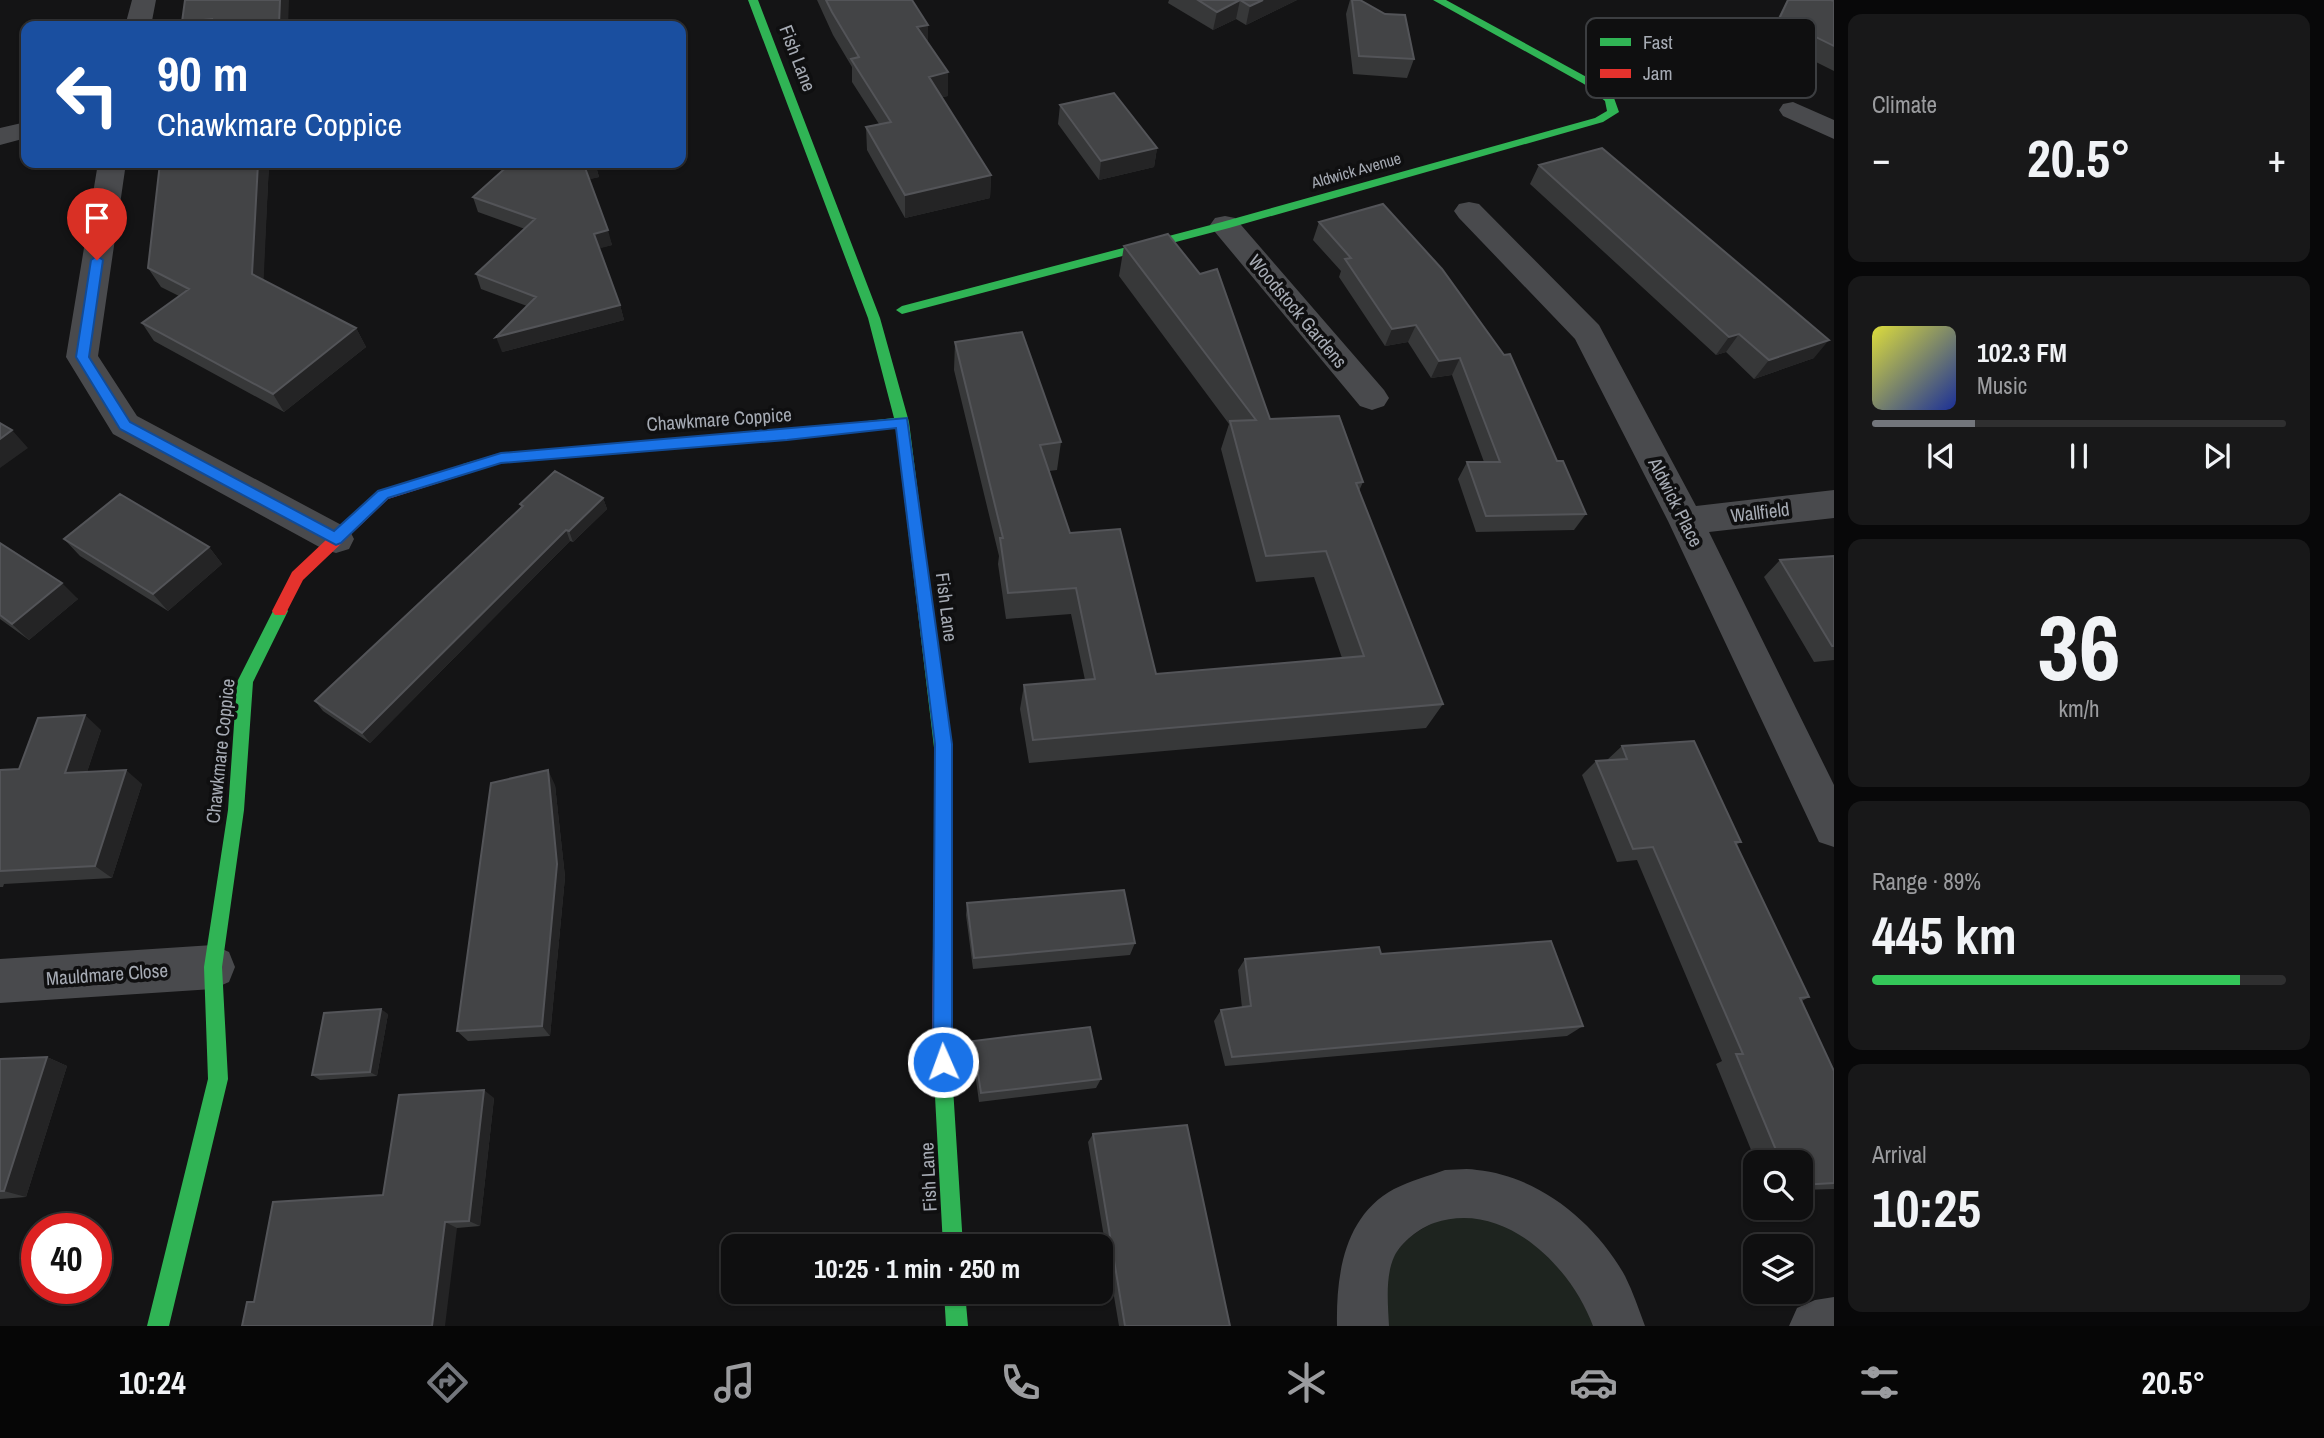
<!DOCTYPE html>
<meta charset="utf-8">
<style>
body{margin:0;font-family:"Archivo Narrow",sans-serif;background:#181819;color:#f1f3f6;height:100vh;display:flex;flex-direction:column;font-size:26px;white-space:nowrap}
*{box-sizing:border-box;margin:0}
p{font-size:23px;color:#9b9c9f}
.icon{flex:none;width:38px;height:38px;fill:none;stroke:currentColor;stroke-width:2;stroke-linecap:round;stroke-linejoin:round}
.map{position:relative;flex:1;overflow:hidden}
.drawer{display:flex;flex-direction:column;gap:14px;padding:14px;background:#080809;width:490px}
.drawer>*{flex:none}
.hud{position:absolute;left:21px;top:21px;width:665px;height:147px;border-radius:14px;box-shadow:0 2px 5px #0004,0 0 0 2px #2f2f30;background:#1a4fa0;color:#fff;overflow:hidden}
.buttons{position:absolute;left:1743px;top:1150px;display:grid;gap:14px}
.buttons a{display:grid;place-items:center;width:70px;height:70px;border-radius:14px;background:#0f0f10;box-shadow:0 2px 5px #0004,0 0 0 2px #2f2f30;font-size:35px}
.speed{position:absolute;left:21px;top:1213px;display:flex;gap:14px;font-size:35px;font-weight:700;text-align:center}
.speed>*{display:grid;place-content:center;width:91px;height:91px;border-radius:50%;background:#0f0f10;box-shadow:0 2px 5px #0004,0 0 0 2px #2f2f30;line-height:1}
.speed .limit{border:10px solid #d22;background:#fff;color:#111}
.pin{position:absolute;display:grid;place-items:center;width:60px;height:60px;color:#fff;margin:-72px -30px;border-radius:50% 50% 50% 0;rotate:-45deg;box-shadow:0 0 7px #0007}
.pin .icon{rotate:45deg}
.me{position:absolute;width:77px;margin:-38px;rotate:358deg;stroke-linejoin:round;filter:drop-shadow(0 0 5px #0008)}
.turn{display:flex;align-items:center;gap:24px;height:147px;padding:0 21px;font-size:32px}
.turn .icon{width:91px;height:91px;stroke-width:2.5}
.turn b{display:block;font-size:49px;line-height:60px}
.big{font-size:52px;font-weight:800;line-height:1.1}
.drawer .tile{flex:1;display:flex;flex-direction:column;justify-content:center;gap:10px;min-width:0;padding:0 24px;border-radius:14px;background:#181819}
.drawer .dial{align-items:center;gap:0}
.dial b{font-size:91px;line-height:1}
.song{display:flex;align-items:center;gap:21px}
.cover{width:84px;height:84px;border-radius:10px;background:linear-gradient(135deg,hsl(60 70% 55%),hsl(230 70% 35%))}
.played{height:7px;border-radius:4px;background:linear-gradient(90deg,#73767c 25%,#2f2f30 25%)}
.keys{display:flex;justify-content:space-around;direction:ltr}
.heat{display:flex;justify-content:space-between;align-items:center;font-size:38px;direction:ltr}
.charge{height:10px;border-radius:5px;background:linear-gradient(90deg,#34c759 89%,#2f2f30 0)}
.trip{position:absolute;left:721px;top:1234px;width:392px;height:70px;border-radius:14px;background:#0f0f10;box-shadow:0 2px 5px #0004,0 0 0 2px #2f2f30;font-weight:800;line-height:70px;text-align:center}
.tabs{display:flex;height:112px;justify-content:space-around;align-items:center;background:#060606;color:#9b9c9f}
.tabs .icon{width:49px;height:49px}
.tabs .on{color:#73767c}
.tabs b{font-size:32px;color:#f1f3f6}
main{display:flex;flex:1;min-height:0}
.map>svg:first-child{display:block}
.green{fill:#1e241f}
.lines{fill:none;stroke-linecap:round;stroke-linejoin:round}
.street{fill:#494a4d;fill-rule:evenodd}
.fast{fill:#30b455;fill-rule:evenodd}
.jam{fill:#e5322d;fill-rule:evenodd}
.wall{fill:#373839}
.shaded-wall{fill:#242425}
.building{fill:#434446;stroke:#535458;stroke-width:2}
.route{fill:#1a73e8;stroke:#114b97;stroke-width:2}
.labels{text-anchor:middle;stroke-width:7;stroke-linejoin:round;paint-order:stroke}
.far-street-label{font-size:16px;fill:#a6abb4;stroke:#0f0f10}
.street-label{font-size:19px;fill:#a6abb4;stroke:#0f0f10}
.key{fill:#0f0f10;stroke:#3c3e41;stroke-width:2}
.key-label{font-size:19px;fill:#a6abb4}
</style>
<main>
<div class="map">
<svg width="1834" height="1326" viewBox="0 0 1834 1326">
<rect width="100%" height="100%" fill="#141415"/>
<path class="green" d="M1448 1216C1458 1216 1470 1215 1480 1216 1542 1223 1568 1280 1598 1326H1382C1383 1265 1389 1241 1448 1216Z"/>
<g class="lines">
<path class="street" d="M132 0H156L151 26H125Z
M1793 102 1834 120V139L1783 116 1779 110 1783 104Z
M26 122V138L0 145V128Z
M98 163H126L98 356 137 416 349 529 354 539 349 549 336 553 323 549 113 434 66 357Z
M1469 202 1479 204 1599 325 1696 506 1834 490V518L1709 532 1834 785V847L1819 842 1668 521 1575 339 1459 218 1454 211 1459 204Z
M1225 216 1235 218 1384 390 1389 398 1384 406 1372 410 1360 406 1215 232 1210 225 1215 218Z
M213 945 229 952 235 967 229 982 213 989 0 1003V959Z
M1445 1170C1456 1170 1467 1168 1477 1170 1539 1176 1596 1223 1625 1276 1633 1292 1639 1310 1645 1326H1593C1571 1266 1504 1199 1434 1223 1420 1228 1401 1242 1394 1257 1385 1277 1388 1305 1389 1326H1337C1336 1275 1344 1216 1394 1189 1410 1181 1428 1176 1445 1170Z
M1834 1297V1326H1789L1797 1308 1815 1300Z"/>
<path class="fast" d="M748 0H758L880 318 909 422 951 756 949 761 943 763 937 761 935 756 896 428 787 440 501 463 468 473 461 468 463 464 501 453 787 430 894 418 868 318Z
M1433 0H1446L1592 80 1614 98 1619 112 1603 122 1229 228 902 314 896 310 902 306 1222 222 1595 118 1607 111 1605 101 1584 84Z
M280 605 285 607 288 611 253 682 244 810 222 967 228 1079 169 1326H147L208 1079 204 967 228 810 237 682 275 607Z
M941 1031 948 1033 950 1040 963 1246H943L932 1040 934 1033Z
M944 1292H965L968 1326H946Z"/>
<path class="jam" d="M468 463 475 468 473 472 388 499 303 580 285 615H275L272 611 292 572 378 491Z
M943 749 949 751 951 756 950 1040 948 1047 941 1049 934 1047 932 1040 935 756 937 751Z"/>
</g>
<path class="wall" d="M817 0H912L928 43 948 72V96L942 97 991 175 990 198 905 218 867 150 866 127 879 124 852 82V67L833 35Z
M1169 0H1297L1246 25 1236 19 1213 30 1168 3Z
M1350 0H1360L1414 59 1407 78 1353 74 1346 14Z
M1787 0H1831L1834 1V71L1768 38Z
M1060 105 1157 148 1154 167 1099 180 1058 124Z
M269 163 263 280 356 328 366 347 284 412 154 341 142 323 179 296 161 287 148 268Z
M595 163 599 177 589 179 612 245 599 248 620 305 624 320 502 352 527 306 481 289 476 274 525 229 478 212 473 197Z
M1539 165 1814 358 1754 379 1726 352 1716 355 1530 184Z
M1383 204 1557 461 1586 514 1574 530 1476 532 1458 479 1467 462H1484L1452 375 1431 378 1408 342 1385 346 1339 277 1341 271 1313 240 1319 222Z
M1124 246 1270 419 1363 482 1359 491 1443 704 1426 728 1029 763 1020 709 1024 685 1085 680 1071 614 1006 619 998 564 999 556 954 370 955 342 1061 442 1057 470 1049 471 1070 533 1156 674 1342 658 1314 577 1256 582 1221 449 1229 424 1119 276Z
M603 498 607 509 573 542 570 541 370 743 323 711 315 701 521 507 520 504Z
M64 539 209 547 222 564 168 611 80 556Z
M0 543 78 599 29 640 0 619Z
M1834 556V660L1814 662 1764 577 1780 560Z
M101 730 87 772 142 784 112 878 4 884 3 887H0V770L19 769Z
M1622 746 1741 842 1736 845 1809 997 1802 1001 1834 1071V1189L1801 1190V1162H1756L1716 1064 1722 1061 1637 860 1617 862 1582 775 1596 761 1607 760Z
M555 785 565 877 550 1036 468 1041 457 1031Z
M967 903 1135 943 1130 955 973 969 966 915Z
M1381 954 1583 1026 1567 1036 1225 1066 1214 1021 1221 1010 1242 1008 1238 970 1245 959Z
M388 1014 377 1076 320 1080 312 1075Z
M973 1041 1101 1079 1096 1088 979 1102 972 1051Z
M47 1057 67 1066 26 1197 0 1199V1059Z
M494 1098 480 1226 457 1228 254 1302 383 1195Z
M1093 1134 1230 1326H1119L1088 1142Z"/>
<path class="shaded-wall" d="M280 0H289L288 26H279Z
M1240 0 1236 19 1213 30 1217 12Z
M1263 0H1297L1246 25 1250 6Z
M212 19 215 26H184L182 22Z
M928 25V48L917 27Z
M948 72V96L928 100 929 77Z
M1157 148 1154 167 1099 180 1101 161Z
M258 163H269L263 293 252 274Z
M595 163 599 177 587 180 584 165Z
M991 175 990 198 905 218V195Z
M608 230 612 245 598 249 594 234Z
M620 305 624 320 502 352 496 337Z
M1416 325 1408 342 1385 346 1392 329Z
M356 328 366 347 284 412 273 394Z
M1739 334 1726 352 1716 355 1729 337Z
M1829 340 1814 358 1754 379 1769 360Z
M1460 358 1452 375 1431 378 1439 361Z
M12 430 28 448 0 468V439Z
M603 498 607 509 573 542 569 531Z
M566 530 570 541 370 743 362 733Z
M209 547 222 564 168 611 153 594Z
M62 583 78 599 29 640 12 624Z
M85 715 101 730 82 787 65 773Z
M126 770 142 784 112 878 95 866Z
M548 770 555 785 565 877 550 1036 542 1026Z
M381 1009 388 1014 377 1076 370 1072Z
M47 1057 67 1066 26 1197 4 1191Z
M484 1090 494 1098 480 1226 469 1221Z
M445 1222 457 1228 445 1326H432Z"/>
<path class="building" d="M185 0H280L279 25 310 21 309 26H211L212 19 182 22Z
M826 0H912L928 25 917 27 948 72 929 77 991 175 905 195 866 127 891 122 851 59 859 57 832 12Z
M1198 0H1263L1250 6 1240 0 1217 12Z
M1352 0H1360L1385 14 1405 15 1414 59 1359 56Z
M1788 0H1831L1834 1V46L1779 19Z
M1114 93 1157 148 1101 161 1060 105Z
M1602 148 1829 340 1769 360 1739 334 1729 337 1539 165Z
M160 163H258L252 274 356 328 273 394 142 323 189 289 148 268Z
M511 163H592L584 165 608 230 594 234 620 305 496 337 536 297 476 274 535 219 473 197Z
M1383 204 1442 269 1504 355 1510 354 1557 461H1563L1586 514 1486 516 1467 462H1500L1460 358 1439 361 1416 325 1392 329 1345 259 1351 258 1319 222Z
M1168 234 1200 274 1217 269 1270 419 1339 416 1363 482 1356 483 1443 704 1033 740 1024 685 1095 679 1076 588 1008 593 1000 538H1003L955 342 1022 332 1061 442 1040 445 1070 533 1120 529 1156 674 1364 656 1326 551 1266 556 1230 421 1256 420 1124 246Z
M0 423 12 430 0 439Z
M555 471 603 498 569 531 566 530 362 733 315 701 523 506 520 504Z
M120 494 209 547 153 594 64 539Z
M0 543 62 583 12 624 0 615Z
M1834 556V646H1832L1780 560Z
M85 715 65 773 126 770 95 866 0 871V770L19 769 38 718Z
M1694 741 1741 842H1735L1809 997 1800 998 1834 1071V1183L1801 1185V1162H1781L1736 1054H1743L1653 847 1633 849 1596 761 1627 759 1622 746Z
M548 770 557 864 542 1026 457 1031 491 783Z
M1124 890 1135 943 974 958 967 903Z
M1551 941 1583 1026 1232 1057 1221 1010 1251 1006 1245 959 1379 947 1381 954Z
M381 1009 370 1072 312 1075 324 1013Z
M1090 1027 1101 1079 981 1093 973 1041Z
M47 1057 4 1191H0V1059Z
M484 1090 469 1221 445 1222 432 1326H242L247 1302H254L273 1202 383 1195 399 1095Z
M1187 1125 1230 1326H1125L1093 1134Z"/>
<path class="route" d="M97 256 103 260 89 357 130 422 334 531 378 491 501 453 907 418 952 744V1062L949 1069 943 1072 936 1069 933 1062 935 744 896 428 787 440 501 463 388 498 341 543 336 545 120 429 76 357 91 260Z"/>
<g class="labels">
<g class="far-street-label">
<text transform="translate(1356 170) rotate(-16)" y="6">Aldwick Avenue</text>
</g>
<g class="street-label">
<text transform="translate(798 58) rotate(69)" y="7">Fish Lane</text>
<text transform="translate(1298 311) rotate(50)" y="7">Woodstock Gardens</text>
<text transform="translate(719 419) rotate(-4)" y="7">Chawkmare Coppice</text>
<text transform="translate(1676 502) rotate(63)" y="7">Aldwick Place</text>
<text transform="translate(1760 512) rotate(-7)" y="7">Wallfield</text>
<text transform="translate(947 607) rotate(83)" y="7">Fish Lane</text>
<text transform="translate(220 751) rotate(-84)" y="7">Chawkmare Coppice</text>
<text transform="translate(107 974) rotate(-4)" y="7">Mauldmare Close</text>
<text transform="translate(928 1177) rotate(-93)" y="7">Fish Lane</text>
</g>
</g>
<rect x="1586" y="18" width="230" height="80" rx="10" class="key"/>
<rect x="1600" y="38" width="31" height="8" fill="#30b455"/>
<rect x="1600" y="69" width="31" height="9" fill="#e5322d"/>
<g class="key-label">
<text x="1643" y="49">Fast</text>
<text x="1643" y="80">Jam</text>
</g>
</svg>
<div class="buttons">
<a><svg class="icon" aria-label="search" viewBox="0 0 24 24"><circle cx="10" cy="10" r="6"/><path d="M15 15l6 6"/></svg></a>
<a><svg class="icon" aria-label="layers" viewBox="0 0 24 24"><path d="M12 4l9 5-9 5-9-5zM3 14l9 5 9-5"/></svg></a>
</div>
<div class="speed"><div class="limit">40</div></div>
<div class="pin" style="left:97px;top:260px;background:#d93025"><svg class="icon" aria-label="arrive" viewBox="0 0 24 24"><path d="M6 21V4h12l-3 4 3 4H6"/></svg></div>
<svg class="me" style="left:943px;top:1062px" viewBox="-20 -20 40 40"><circle r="17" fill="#1a73e8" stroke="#fff" stroke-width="3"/><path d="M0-11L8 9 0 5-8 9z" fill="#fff"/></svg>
<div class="trip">10:25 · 1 min · 250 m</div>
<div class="hud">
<div class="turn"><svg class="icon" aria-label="left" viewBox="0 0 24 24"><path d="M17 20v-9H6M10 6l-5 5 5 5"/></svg><div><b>90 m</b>Chawkmare Coppice</div></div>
</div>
</div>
<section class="drawer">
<div class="tile"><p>Climate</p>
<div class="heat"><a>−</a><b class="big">20.5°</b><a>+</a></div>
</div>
<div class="tile">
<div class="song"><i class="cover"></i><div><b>102.3 FM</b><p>Music</p></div></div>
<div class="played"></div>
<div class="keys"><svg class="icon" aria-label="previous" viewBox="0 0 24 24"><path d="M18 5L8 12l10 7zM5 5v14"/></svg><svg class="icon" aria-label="pause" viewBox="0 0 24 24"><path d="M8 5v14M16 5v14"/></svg><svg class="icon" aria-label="next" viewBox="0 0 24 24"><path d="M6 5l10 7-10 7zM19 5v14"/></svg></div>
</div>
<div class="tile dial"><b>36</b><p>km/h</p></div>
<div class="tile"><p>Range · 89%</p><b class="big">445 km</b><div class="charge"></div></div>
<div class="tile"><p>Arrival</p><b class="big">10:25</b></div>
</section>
</main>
<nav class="tabs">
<b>10:24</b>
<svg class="icon on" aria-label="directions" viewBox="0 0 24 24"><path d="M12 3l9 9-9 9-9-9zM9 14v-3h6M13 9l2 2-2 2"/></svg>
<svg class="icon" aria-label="music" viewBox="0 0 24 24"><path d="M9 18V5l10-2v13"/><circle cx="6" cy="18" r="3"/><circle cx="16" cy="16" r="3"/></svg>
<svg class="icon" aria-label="phone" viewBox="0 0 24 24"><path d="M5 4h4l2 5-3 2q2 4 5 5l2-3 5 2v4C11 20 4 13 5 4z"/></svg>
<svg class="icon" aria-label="climate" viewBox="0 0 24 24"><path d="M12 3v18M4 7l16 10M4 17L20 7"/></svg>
<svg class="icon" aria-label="car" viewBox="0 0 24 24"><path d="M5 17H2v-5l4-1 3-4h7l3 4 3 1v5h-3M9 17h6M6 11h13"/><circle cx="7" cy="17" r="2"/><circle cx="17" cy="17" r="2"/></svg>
<svg class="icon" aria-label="filters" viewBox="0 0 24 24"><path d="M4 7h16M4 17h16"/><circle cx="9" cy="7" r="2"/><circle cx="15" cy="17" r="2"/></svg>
<b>20.5°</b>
</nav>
